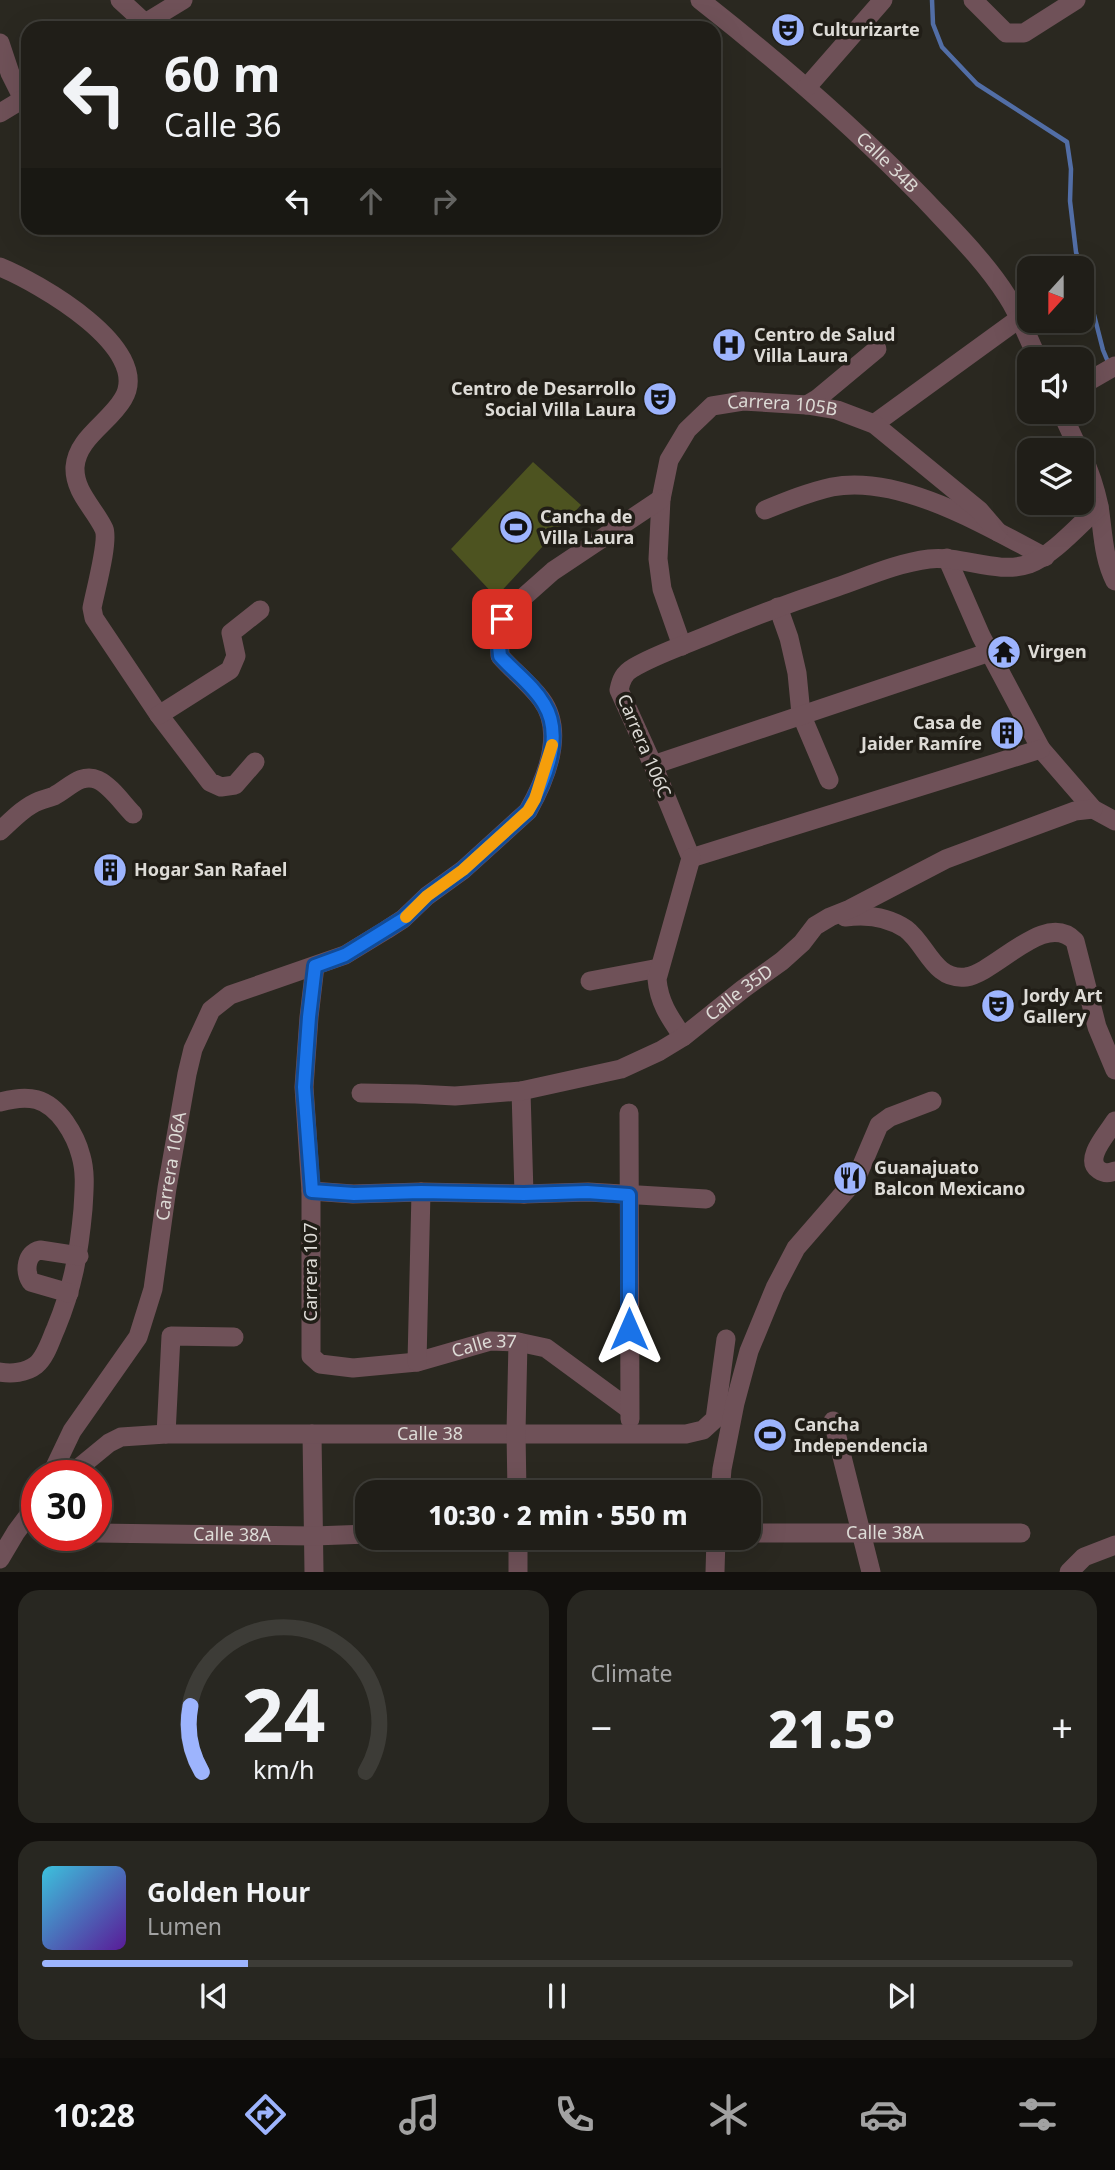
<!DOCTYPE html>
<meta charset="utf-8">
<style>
body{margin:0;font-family:"Noto Sans",sans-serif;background:#282721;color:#f1f3f6;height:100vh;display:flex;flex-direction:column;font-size:26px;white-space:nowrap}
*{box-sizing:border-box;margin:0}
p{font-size:23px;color:#a2a2a2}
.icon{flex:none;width:38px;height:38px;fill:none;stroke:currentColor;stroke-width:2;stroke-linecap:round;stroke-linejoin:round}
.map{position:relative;height:1572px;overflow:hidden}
.sheet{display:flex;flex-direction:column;gap:18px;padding:18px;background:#12100d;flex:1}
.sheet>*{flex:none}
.banner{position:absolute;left:21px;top:21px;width:700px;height:214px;border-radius:21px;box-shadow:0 7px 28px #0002,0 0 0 2px #3d3c37;background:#201e18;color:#f1f3f6;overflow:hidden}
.needle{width:46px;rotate:201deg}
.buttons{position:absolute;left:1017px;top:256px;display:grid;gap:14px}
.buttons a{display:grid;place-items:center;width:77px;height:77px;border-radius:14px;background:#201e18;box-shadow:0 7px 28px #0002,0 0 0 2px #3d3c37;font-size:35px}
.speed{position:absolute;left:21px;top:1460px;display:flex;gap:14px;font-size:35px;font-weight:700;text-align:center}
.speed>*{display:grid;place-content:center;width:91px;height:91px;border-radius:50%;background:#201e18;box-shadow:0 7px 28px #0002,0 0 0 2px #3d3c37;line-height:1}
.speed .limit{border:10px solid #d22;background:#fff;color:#111}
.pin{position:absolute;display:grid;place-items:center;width:60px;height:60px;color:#fff;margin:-30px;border-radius:14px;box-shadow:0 4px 10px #0006}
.me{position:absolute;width:77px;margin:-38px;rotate:0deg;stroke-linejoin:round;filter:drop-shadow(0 0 5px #0008)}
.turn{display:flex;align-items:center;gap:24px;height:147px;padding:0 28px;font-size:32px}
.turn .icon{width:91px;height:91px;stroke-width:2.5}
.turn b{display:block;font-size:49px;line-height:60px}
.lanes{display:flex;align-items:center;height:66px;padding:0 28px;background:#0003;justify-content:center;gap:35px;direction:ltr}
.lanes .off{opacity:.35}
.big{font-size:52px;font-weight:800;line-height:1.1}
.sheet .card{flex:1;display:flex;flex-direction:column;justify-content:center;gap:10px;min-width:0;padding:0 24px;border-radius:21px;background:#282721}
.sheet .dial{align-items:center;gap:0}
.dial svg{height:182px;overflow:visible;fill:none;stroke:#3d3c37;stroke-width:7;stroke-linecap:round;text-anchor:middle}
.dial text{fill:#f1f3f6;stroke:none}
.song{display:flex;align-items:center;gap:21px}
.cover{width:84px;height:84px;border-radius:10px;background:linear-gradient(135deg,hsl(190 70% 55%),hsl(270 70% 35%))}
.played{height:7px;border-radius:4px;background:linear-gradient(90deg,#9db4fd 20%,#3d3c37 20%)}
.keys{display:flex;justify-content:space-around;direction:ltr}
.heat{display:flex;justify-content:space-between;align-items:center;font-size:38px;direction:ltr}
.sheet .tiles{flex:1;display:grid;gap:18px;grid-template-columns:1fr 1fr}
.card:last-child{grid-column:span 2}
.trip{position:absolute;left:355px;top:1480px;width:406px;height:70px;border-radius:21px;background:#201e18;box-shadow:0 7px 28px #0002,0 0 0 2px #3d3c37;font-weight:800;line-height:70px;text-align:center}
.menu{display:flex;height:112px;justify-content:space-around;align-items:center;background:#0d0c0a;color:#a2a2a2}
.menu .icon{width:49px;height:49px}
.menu .active{color:#9db4fd}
.menu b{font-size:32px;color:#f1f3f6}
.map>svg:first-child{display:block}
.green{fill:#4d5320}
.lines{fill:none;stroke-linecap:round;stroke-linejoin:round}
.stream{stroke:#526ea6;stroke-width:4.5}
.minor{stroke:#6f5158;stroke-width:19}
.route-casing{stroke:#114b97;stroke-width:18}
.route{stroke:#1a73e8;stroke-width:12}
.slow{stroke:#f59e0b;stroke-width:12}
.labels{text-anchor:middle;stroke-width:7;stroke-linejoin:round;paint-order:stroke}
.poi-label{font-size:18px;font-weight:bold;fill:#dddbd6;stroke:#211e17;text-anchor:start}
.street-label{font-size:18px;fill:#dddbd6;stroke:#211e17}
</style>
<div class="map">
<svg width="1115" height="1572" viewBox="0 0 1115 1572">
<rect width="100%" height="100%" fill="#2a2820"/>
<path class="green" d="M533 462 581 505 496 597 451 549Z"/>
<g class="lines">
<path class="stream" d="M932 0 933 24 942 47 977 84 1067 142 1071 169 1070 201 1076 252 1081 268
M1082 268 1103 350 1108 362"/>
<g class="minor">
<path d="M120 0 145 23"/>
<path id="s1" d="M700 0C779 62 854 127 924 199 953 230 984 260 1007 296 1020 316 1028 338 1038 359"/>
<path d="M973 0 1006 33H1024L1076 0"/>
<path d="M137 28 183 0"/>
<path d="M0 43 10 73 23 99"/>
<path d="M807 87 883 0"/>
<path d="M0 113 28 96"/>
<path d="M0 267C37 282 154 348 123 399 109 423 77 438 75 467 74 492 95 509 104 529 109 541 95 592 92 608L94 618 159 715 210 782 221 787 235 785 255 762"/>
<path d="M1082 385 1115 366"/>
<path d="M807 405 817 399 877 349"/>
<path d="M1061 411 1079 450"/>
<path d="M874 424 1020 318"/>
<path d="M1082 455C1090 472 1095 487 1099 506 1103 531 1103 558 1115 581"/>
<path d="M765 510C787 501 809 492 832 487 900 474 986 526 1045 557"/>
<path d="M947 558 981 636 1041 749 1093 809 1115 821"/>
<path d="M778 607 789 638 797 673 801 714 829 780"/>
<path id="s2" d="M682 646 662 589 658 559 661 499 669 460 687 430 712 406 743 401 807 405 837 410 874 424 979 510 998 532"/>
<path d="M159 715 230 670 236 656 231 633 260 610"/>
<path d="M653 765 990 652"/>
<path d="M0 831C12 820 24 807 39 801 44 799 49 798 54 796 68 789 81 772 98 780 111 786 123 804 133 814"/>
<path d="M691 858 653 765 619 690C621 680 624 673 633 668 655 655 682 646 706 636 749 618 792 602 837 587 866 577 897 563 929 559 962 555 997 575 1029 564 1053 555 1079 525 1099 507"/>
<path d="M691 858 1041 749"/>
<path d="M845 917C867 914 887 916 906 929 927 945 934 981 966 977 997 972 1045 910 1075 941L1097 1027 1115 1070"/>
<path id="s3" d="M315 966 309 1017 304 1087 311 1191V1356L320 1364 353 1368 417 1362 490 1341 518 1342 546 1348 629 1409"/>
<path d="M590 981 659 968"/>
<path d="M683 1037C670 1018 659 1003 657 979L691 858"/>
<path d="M521 1091 524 1194"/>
<path id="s4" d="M361 1093 416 1094 455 1096 521 1091 621 1069 660 1051 683 1037 743 989 782 961 802 943 815 926 830 917 850 909 946 859 1075 811 1093 809"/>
<path d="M0 1102C29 1094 47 1097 65 1122 72 1132 78 1144 81 1156 86 1173 84 1191 83 1209 79 1253 73 1287 56 1328 51 1339 46 1357 36 1365 26 1373 11 1374 0 1372"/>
<path d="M629 1113 630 1419"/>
<path d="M1115 1121C1108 1133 1083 1159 1099 1170 1105 1174 1109 1173 1115 1171"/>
<path d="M311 1191 353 1194 421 1192 524 1194 588 1192 706 1199"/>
<path d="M69 1293 31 1282C24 1271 26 1253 40 1250L79 1256"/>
<path d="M417 1362 421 1192"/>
<path d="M833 1421 871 1572"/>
<path d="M166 1434 171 1336 234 1337"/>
<path d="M312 1434 314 1572"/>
<path id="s5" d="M51 1475 72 1431 138 1337 153 1289 167 1188 187 1074 193 1049 211 1010 230 995 345 955 386 930 403 919 427 896 463 870 528 811C546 779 566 732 541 699 529 683 513 671 500 656L499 629 502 619 508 611 553 571 661 499"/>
<path id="s6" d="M70 1475 109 1443 121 1437 166 1434H686L703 1430 715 1419 726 1339"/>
<path d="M517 1493 516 1432 518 1342"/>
<path d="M720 1493 722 1469 735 1403 749 1351 775 1288 796 1248 856 1179 879 1125 890 1117 932 1101"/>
<path id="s7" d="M96 1533 314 1536 368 1534"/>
<path id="s8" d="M749 1533H1021"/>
<path d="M518 1538V1572"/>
<path d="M0 1559 16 1532 37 1504"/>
<path d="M715 1572 716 1538"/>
<path d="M1069 1572 1084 1557 1115 1545"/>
</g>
</g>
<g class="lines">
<g class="route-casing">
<path id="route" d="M502 619 498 636 500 656C514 672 533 685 544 704 564 736 545 781 528 811L463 870 427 896 403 919 345 955 315 966 309 1017 304 1087 312 1191 354 1194 421 1192 524 1194 587 1192 629 1195V1329"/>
</g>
<use href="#route" class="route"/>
<path class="slow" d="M406 917 427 896 463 870 528 811 535 799 552 745"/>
</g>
<defs>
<g id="theatre-disc" transform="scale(1.75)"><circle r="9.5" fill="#9db4fd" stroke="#211e17"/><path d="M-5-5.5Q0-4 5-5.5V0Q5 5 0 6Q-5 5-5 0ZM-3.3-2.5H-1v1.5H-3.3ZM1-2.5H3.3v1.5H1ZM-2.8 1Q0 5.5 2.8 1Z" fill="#111"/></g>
<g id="hospital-disc" transform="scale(1.75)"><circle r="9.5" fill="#9db4fd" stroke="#211e17"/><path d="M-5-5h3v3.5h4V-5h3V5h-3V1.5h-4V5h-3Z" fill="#111"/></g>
<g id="stadium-disc" transform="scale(1.75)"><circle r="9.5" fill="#9db4fd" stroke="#211e17"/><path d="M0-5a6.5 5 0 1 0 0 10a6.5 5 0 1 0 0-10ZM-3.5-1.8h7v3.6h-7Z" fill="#111"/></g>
<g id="temple-disc" transform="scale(1.75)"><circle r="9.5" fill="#9db4fd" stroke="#211e17"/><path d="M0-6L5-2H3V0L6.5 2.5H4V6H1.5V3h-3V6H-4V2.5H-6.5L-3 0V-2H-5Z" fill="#111"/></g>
<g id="building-disc" transform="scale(1.75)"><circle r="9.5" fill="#9db4fd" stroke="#211e17"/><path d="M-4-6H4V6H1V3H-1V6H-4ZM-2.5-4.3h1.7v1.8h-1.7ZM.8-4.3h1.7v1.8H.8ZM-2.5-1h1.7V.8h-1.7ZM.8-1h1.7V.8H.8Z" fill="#111"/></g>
<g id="restaurant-disc" transform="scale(1.75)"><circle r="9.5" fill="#9db4fd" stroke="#211e17"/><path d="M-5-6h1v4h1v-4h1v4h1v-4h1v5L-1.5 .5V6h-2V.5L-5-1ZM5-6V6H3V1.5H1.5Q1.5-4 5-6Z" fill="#111"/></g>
</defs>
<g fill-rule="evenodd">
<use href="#theatre-disc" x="788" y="30"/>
<use href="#hospital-disc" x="729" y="345"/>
<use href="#theatre-disc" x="660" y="399"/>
<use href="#stadium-disc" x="516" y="527"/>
<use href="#temple-disc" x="1004" y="652"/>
<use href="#building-disc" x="1007" y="733"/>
<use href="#building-disc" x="110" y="870"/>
<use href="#theatre-disc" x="998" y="1006"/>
<use href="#restaurant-disc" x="850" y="1178"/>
<use href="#stadium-disc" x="770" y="1435"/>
</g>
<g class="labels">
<g class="poi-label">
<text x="812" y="36">Culturizarte</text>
<text x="754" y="341">Centro de Salud<tspan x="754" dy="21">Villa Laura</tspan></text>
<text x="636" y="395" text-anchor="end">Centro de Desarrollo<tspan x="636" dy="21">Social Villa Laura</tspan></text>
<text x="540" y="523">Cancha de<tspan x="540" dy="21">Villa Laura</tspan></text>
<text x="1028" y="658">Virgen</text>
<text x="982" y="729" text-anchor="end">Casa de<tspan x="982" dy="21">Jaider Ramíre</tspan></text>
<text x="134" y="876">Hogar San Rafael</text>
<text x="1023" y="1002">Jordy Art<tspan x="1023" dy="21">Gallery</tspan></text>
<text x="874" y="1174">Guanajuato<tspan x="874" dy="21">Balcon Mexicano</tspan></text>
<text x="794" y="1431">Cancha<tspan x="794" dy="21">Independencia</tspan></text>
</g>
<g class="street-label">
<text dy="6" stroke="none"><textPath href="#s1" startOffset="248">Calle 34B</textPath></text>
<text dy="6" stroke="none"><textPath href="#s2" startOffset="331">Carrera 105B</textPath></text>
<text transform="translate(644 746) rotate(67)" y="6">Carrera 106C</text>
<text dy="6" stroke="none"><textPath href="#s4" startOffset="404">Calle 35D</textPath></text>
<text dy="6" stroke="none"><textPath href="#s5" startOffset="338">Carrera 106A</textPath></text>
<text transform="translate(311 1272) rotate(-90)" y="6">Carrera 107</text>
<text dy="6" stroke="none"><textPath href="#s3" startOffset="570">Calle 37</textPath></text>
<text dy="6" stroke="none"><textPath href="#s6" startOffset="373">Calle 38</textPath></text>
<text dy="6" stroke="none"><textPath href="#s8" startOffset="136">Calle 38A</textPath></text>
<text dy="6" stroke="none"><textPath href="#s7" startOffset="136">Calle 38A</textPath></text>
</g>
</g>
</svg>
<div class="buttons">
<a><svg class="needle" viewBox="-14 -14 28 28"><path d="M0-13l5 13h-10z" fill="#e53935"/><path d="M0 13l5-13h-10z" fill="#a2a2a2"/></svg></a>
<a><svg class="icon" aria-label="sound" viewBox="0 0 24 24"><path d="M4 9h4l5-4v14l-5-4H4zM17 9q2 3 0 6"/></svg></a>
<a><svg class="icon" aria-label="layers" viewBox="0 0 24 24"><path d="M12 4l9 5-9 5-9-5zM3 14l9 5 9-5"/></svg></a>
</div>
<div class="speed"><div class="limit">30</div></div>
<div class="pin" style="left:502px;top:619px;background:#d93025"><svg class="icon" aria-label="arrive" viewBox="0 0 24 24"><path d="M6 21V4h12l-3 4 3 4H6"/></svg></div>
<svg class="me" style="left:629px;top:1329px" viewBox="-20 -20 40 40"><path d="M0-17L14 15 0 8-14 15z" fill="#1a73e8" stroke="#fff" stroke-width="4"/></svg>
<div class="trip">10:30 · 2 min · 550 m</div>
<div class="banner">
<div class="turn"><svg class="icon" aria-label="left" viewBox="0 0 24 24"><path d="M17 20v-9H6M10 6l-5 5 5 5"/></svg><div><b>60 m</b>Calle 36</div></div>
<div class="lanes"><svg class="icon" aria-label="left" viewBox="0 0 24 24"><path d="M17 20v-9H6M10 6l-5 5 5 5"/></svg><svg class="icon off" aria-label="ahead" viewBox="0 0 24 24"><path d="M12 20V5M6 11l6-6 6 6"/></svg><svg class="icon off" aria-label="right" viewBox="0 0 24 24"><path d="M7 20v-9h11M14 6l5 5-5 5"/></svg></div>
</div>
</div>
<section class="sheet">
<div class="tiles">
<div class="card dial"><svg viewBox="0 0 100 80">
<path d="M14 69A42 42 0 1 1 86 69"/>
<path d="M14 69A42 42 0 0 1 9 40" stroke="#9db4fd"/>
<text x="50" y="56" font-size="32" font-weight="700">24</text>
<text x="50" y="72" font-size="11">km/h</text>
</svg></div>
<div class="card"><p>Climate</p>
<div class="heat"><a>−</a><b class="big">21.5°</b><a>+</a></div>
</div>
<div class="card">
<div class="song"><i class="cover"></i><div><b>Golden Hour</b><p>Lumen</p></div></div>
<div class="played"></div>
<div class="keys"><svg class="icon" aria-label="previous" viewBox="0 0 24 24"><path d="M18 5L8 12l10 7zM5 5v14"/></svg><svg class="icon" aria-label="pause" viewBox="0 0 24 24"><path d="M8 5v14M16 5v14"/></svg><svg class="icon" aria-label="next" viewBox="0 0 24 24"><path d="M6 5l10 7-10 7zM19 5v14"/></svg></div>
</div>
</div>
</section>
<nav class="menu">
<b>10:28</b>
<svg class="icon active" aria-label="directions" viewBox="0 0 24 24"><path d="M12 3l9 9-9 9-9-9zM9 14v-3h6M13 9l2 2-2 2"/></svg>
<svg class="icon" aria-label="music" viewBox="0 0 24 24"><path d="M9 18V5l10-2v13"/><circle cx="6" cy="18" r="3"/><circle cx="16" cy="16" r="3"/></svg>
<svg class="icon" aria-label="phone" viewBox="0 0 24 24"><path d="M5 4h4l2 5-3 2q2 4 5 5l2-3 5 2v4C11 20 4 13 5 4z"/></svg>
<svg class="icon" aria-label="climate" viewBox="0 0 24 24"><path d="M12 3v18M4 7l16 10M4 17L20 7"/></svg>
<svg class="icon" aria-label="car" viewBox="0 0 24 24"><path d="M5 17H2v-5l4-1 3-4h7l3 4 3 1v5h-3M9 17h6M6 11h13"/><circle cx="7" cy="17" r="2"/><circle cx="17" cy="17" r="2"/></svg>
<svg class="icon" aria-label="filters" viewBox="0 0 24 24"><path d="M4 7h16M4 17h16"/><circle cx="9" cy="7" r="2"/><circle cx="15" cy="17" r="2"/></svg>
</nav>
